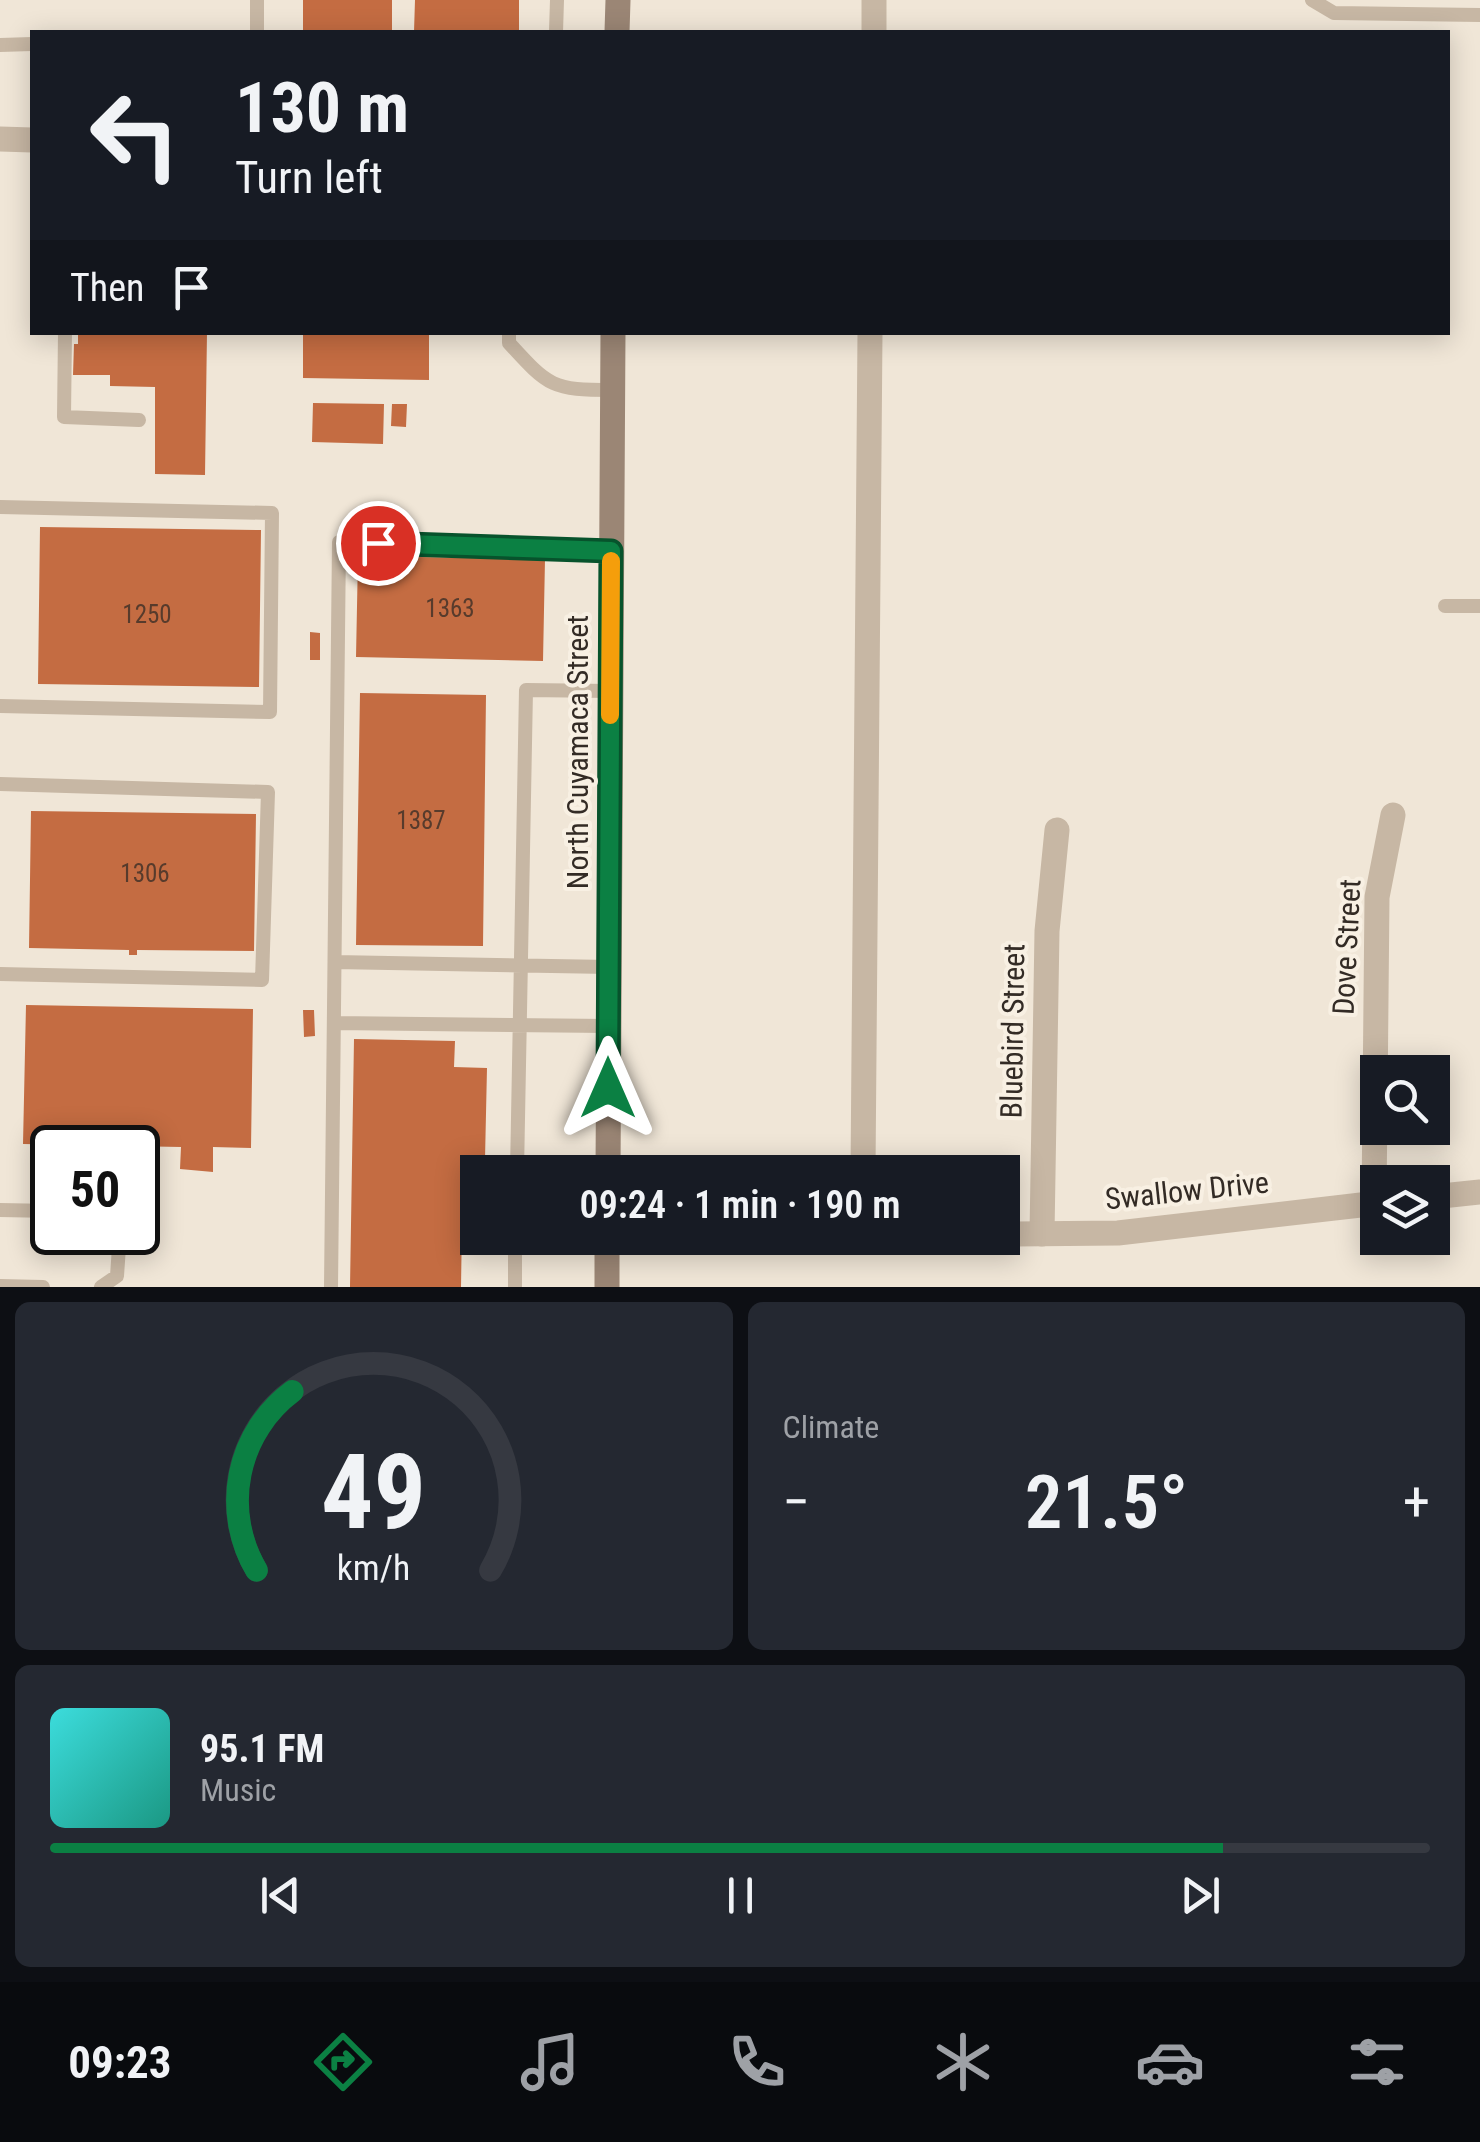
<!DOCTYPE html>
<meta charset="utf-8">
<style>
body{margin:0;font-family:"Roboto Condensed",sans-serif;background:#242831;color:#f1f3f6;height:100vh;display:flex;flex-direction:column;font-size:38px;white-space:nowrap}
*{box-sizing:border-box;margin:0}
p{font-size:32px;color:#9ea1a6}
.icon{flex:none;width:55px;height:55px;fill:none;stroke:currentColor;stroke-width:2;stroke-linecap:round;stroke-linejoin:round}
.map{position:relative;height:1287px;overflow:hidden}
.side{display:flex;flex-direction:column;gap:15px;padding:15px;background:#0d0f14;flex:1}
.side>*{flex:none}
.banner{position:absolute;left:30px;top:30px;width:1420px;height:305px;border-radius:0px;box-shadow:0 5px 25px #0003;background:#171b24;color:#f1f3f6;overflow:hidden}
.fabs{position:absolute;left:1360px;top:1055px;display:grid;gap:20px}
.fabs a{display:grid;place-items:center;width:90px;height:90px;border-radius:0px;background:#171b24;box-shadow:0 5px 25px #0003;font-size:50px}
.speed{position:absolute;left:30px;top:1125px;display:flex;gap:20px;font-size:50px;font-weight:700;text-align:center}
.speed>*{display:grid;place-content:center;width:130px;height:130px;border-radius:50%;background:#171b24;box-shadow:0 5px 25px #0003;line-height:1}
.speed .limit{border:5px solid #111;border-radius:15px;background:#fff;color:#111}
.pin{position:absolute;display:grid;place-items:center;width:85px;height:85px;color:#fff;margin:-42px;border:5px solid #fff;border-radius:50%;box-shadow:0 2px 10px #0007}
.me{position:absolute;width:110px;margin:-55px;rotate:0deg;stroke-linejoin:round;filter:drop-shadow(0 0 8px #0008)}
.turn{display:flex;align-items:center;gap:35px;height:210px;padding:0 40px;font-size:45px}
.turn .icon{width:130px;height:130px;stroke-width:2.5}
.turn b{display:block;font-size:70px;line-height:85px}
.then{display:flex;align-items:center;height:95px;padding:0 40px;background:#0003;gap:20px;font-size:38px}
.big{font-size:75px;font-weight:600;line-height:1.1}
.side .widget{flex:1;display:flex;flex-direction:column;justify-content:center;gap:15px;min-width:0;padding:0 35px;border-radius:15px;background:#242831}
.side .dial{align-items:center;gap:0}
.dial svg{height:260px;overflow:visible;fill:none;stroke:#363941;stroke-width:7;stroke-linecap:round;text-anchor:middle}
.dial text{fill:#f1f3f6;stroke:none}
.song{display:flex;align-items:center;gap:30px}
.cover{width:120px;height:120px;border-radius:15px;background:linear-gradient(135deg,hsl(180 70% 55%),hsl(170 70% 35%))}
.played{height:10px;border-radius:5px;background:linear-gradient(90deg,#0b8043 85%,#363941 85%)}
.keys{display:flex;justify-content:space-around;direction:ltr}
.heat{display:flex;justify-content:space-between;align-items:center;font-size:55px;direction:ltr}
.side .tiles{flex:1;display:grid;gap:15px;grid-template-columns:1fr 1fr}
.widget:last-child{grid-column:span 2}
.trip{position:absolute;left:460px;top:1155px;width:560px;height:100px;border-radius:0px;background:#171b24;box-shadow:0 5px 25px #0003;font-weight:600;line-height:100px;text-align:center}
.tabs{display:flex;height:160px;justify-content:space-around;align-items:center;background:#090b0e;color:#9ea1a6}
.tabs .icon{width:70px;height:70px}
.tabs .on{color:#0b8043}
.tabs b{font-size:45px;color:#f1f3f6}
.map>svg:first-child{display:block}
.building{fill:#c46c42}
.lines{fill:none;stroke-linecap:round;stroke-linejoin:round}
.service{stroke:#c7b7a4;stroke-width:14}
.minor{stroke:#c7b7a4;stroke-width:25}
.tertiary{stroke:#c7b7a4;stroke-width:25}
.secondary{stroke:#9b8675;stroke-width:25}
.route-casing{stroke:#07532c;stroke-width:25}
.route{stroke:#0b8043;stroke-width:18}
.slow{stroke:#f59e0b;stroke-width:18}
.labels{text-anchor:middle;stroke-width:8;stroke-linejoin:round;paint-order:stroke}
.number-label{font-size:25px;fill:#573b2c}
.street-label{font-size:30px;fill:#332b25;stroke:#f8f0e3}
</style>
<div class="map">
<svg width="1480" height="1287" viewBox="0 0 1480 1287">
<rect width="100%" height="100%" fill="#f0e6d7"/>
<path class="building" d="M303 0H392V32H303Z
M415 0H519V32H414Z
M78 332H207L205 475 155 474V387L110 386V375H73L74 344H78Z
M303 332H429V380L303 378Z
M313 403 384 404 383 444 312 442Z
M392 404H407L406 427 391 426Z
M40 527 261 530 259 687 38 684Z
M358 556 545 559 543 661 356 657Z
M310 632 320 633V660H310Z
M360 693 486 695 483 946 356 945Z
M31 811 256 814 254 951 137 950V955H129V950L29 948Z
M26 1005 253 1009 251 1148 213 1147V1172L180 1169 181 1147 23 1144Z
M303 1010H314L315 1036 304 1037Z
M354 1039 455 1041 454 1067 487 1068 485 1159H463L461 1287H350Z"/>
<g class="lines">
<path class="service" d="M1312 0 1334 13 1480 15
M257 32V0
M556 32 557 0
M0 45 32 44
M65 332 64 417 139 420
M509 332V343C549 387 552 390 613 390
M0 507 272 513 270 712 0 706
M1445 606H1480
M0 784 268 792 262 980 0 974
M335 962 609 967
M334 1023 608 1026
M517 1172 526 690 610 691
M0 1210 52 1211
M0 1286 43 1287
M101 1287 117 1276 120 1232
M331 1287 339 542 611 551
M515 1287V1238"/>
<path class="minor" d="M874 32V0
M863 1172 870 332
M1374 1203 1377 897 1393 815
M1042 1234 1047 931 1057 830"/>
<path class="tertiary" d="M0 139 32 140
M1432 1197 1480 1192
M1002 1234 1118 1233 1378 1203"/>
<path class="secondary" d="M617 32 618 0
M608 1172 613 332
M607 1287V1238"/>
</g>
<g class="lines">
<g class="route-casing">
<path id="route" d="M378 543 611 551 608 1088"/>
</g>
<use href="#route" class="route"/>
<path class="slow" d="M610 715 611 561"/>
</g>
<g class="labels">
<g class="number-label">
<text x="450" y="617">1363</text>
<text x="147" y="623">1250</text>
<text x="421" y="829">1387</text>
<text x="145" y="882">1306</text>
</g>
<g class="street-label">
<text transform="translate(578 752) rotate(-90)" y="10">North Cuyamaca Street</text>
<text transform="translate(1347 947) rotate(-87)" y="10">Dove Street</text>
<text transform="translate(1013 1031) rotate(-89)" y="10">Bluebird Street</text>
<text transform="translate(1187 1191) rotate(-6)" y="10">Swallow Drive</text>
</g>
</g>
</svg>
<div class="fabs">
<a><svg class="icon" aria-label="search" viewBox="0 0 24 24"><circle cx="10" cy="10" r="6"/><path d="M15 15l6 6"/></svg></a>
<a><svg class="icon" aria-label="layers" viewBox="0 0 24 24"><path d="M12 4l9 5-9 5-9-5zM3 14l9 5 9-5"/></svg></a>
</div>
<div class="speed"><div class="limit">50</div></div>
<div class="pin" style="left:378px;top:543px;background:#d93025"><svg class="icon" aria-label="arrive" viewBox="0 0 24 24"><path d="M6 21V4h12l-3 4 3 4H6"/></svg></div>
<svg class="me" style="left:608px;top:1088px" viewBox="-20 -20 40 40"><path d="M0-17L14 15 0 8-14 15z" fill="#0b8043" stroke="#fff" stroke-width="4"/></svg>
<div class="trip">09:24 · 1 min · 190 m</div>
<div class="banner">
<div class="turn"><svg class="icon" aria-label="left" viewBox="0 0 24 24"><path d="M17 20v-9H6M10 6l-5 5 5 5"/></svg><div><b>130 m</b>Turn left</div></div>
<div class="then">Then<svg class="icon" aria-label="arrive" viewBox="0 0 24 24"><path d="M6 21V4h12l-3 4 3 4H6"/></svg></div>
</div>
</div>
<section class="side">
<div class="tiles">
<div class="widget dial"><svg viewBox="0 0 100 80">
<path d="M14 69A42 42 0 1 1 86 69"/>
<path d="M14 69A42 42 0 0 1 25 14" stroke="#0b8043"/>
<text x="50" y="56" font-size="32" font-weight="700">49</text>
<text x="50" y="72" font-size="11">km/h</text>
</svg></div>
<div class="widget"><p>Climate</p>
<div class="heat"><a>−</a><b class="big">21.5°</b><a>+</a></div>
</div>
<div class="widget">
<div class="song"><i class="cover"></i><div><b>95.1 FM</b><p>Music</p></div></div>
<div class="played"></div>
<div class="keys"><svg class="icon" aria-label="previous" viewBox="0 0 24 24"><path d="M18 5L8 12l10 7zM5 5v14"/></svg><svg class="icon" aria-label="pause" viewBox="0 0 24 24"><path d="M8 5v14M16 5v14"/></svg><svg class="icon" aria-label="next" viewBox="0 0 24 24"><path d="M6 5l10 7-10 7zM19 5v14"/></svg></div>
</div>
</div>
</section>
<nav class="tabs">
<b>09:23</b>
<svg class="icon on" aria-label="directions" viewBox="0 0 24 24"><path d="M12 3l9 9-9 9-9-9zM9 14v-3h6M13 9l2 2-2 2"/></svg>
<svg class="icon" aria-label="music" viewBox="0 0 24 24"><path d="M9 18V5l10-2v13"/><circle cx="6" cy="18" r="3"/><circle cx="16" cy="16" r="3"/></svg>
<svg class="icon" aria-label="phone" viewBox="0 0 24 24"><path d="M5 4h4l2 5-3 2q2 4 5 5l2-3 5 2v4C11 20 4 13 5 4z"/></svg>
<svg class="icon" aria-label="climate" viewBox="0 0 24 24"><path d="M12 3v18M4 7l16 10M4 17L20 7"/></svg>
<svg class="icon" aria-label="car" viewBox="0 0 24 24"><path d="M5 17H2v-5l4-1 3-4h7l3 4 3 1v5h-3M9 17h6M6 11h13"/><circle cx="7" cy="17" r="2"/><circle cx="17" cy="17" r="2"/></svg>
<svg class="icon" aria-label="filters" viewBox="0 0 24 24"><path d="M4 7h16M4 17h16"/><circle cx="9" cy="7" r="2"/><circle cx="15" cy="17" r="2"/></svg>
</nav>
